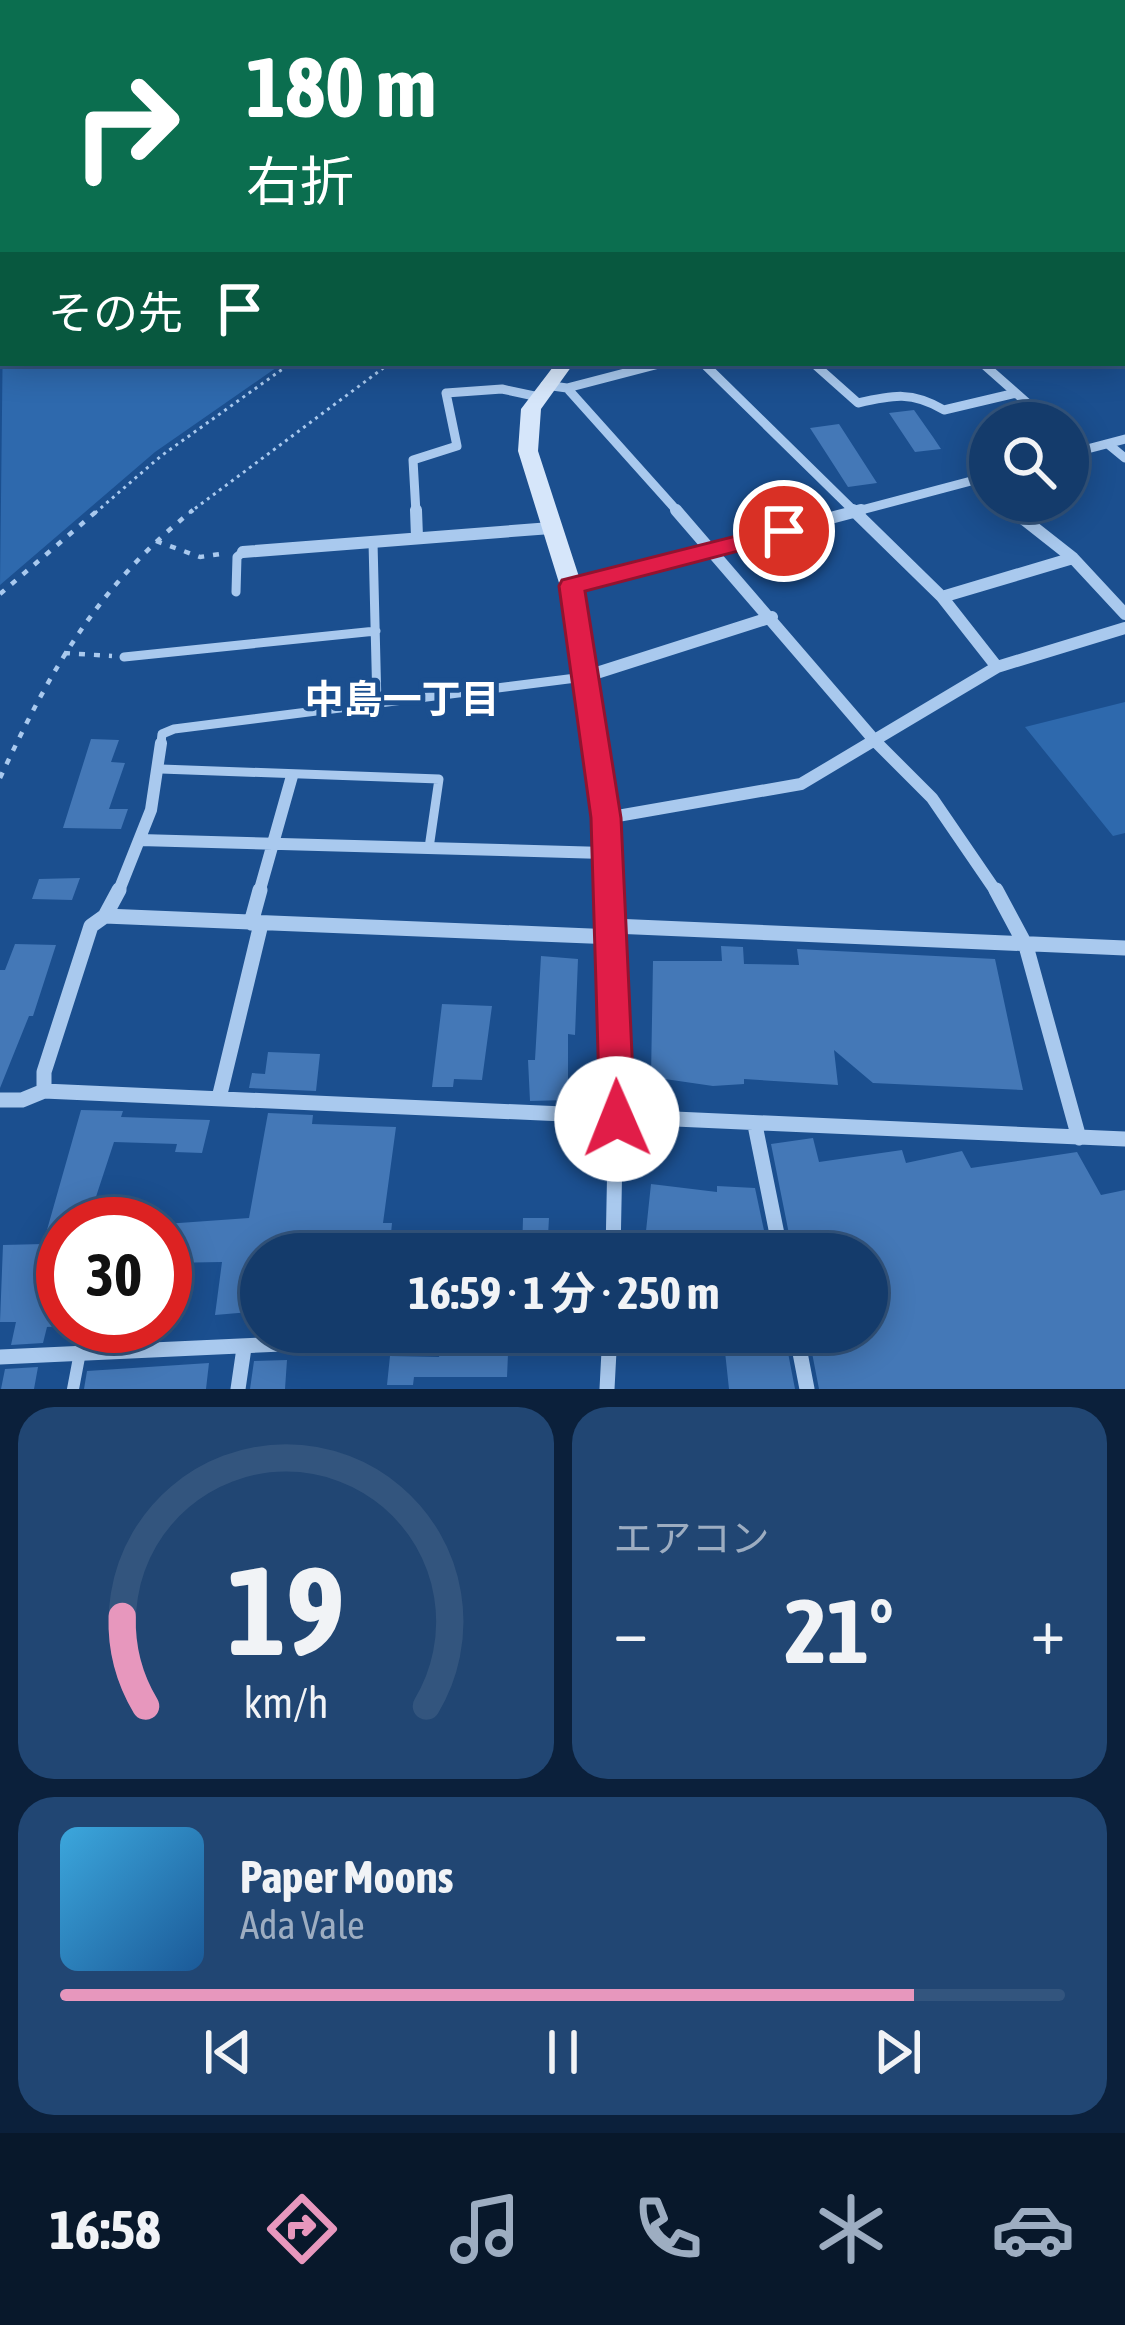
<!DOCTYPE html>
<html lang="ja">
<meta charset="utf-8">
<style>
body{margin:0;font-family:"Asap Condensed","Noto Sans JP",sans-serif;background:#214673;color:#f1f3f6;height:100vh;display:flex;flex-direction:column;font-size:45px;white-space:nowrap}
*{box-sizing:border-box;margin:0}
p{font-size:39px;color:#9dadc1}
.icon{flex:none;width:66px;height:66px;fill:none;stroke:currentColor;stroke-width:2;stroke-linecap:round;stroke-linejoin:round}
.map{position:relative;height:1389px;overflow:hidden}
.sheet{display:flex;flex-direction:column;gap:18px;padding:18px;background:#0b203b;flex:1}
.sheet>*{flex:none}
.hud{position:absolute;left:0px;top:0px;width:1125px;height:366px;box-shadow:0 6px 30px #0003,0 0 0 3px #33557e;background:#0b6e4f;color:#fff;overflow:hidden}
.buttons{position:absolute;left:969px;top:402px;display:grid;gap:24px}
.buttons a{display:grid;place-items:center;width:120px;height:120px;border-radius:50%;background:#143b6b;box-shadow:0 6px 30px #0003,0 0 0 3px #33557e;font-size:60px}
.speed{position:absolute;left:36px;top:1197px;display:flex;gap:24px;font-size:60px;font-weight:700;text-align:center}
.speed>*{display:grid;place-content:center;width:156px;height:156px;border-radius:50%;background:#143b6b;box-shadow:0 6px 30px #0003,0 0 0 3px #33557e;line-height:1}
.speed .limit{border:18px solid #d22;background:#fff;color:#111}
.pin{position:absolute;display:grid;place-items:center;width:102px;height:102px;color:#fff;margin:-51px;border:6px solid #fff;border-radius:50%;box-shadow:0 3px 12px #0007}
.me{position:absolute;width:132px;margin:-66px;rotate:359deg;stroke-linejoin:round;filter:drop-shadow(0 0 9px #0008)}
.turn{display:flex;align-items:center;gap:42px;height:252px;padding:0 48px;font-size:54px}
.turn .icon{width:156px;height:156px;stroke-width:2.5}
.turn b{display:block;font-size:84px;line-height:102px}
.then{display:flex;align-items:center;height:114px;padding:0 48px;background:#0003;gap:24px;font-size:45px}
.big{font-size:90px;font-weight:700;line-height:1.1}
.sheet .widget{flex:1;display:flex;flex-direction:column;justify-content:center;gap:18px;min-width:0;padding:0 42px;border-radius:36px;background:#214673}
.sheet .dial{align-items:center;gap:0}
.dial svg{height:312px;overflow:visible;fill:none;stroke:#33557e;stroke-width:7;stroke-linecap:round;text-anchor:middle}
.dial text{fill:#f1f3f6;stroke:none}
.song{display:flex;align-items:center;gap:36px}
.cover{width:144px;height:144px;border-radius:18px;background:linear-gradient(135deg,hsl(200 70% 55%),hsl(210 70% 35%))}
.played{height:12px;border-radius:6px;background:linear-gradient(90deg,#e797bd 85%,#33557e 85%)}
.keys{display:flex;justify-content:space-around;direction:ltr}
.heat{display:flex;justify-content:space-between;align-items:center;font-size:66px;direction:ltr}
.sheet .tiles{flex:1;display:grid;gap:18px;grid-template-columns:1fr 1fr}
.widget:last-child{grid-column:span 2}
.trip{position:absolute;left:240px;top:1233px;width:648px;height:120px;border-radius:60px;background:#143b6b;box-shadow:0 6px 30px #0003,0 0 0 3px #33557e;font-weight:700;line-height:120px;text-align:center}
.tabs{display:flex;height:192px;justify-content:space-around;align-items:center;background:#08182b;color:#9dadc1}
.tabs .icon{width:84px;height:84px}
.tabs .selected{color:#e797bd}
.tabs b{font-size:54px;color:#f1f3f6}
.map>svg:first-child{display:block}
.green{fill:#2e69ad}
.building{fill:#4478b7}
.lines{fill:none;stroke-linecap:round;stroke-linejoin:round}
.path-far1{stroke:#a9c9ee;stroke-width:3;stroke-dasharray:3 4.5;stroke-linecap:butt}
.path{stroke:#a9c9ee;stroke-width:4.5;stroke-dasharray:6 9;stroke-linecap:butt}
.lane-far1{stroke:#a9c9ee;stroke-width:9}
.lane{stroke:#a9c9ee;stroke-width:12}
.street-far2{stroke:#a9c9ee;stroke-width:9}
.street-far1{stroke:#a9c9ee;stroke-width:12}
.street{stroke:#a9c9ee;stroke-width:15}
.secondary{fill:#d6e6fa;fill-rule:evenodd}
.route{fill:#e11d48;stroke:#92132f;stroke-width:3}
.labels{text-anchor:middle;stroke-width:10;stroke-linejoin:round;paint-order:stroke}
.neighbourhood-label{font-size:39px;font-weight:bold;fill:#fff;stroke:#1b4f8f}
</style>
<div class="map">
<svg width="1125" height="1389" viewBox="0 0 1125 1389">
<rect width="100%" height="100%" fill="#1b4f8f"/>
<path class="green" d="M3 324V363H283L155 452 0 585Z
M1125 702V833L1113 836 1025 727Z"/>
<path class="building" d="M914 410 933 437 941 449 915 452 889 413Z
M839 424 877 483 848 487 810 428Z
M91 739 119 740 111 762 125 763 109 809H128L121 829 63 828Z
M80 878 72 900 32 899 39 879Z
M15 944 56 945 33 1016H29L0 1088V970H5Z
M721 946 743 947 744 964 799 965 797 949 995 959 1023 1090 873 1083 834 1050 838 1085 744 1079V1084L713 1086 651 1077 653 961H722Z
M541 956 578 959 575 1035 568 1034V1100L530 1101 528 1060H535Z
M442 1004 492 1006 482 1080 454 1079 453 1087H432Z
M268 1052 320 1054 316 1091 249 1088 252 1073 265 1074Z
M81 1110 123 1111 121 1117 210 1120 202 1153 175 1152 177 1144 114 1142 89 1218 63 1217V1326L47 1327 43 1343 11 1345 16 1322H0L3 1245 43 1244Z
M268 1113 313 1115 312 1124 396 1127 383 1223H392L389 1254H311L314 1234 277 1235 276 1250H261V1311L215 1315 222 1262 165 1263V1224L249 1218Z
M813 1138 819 1162 902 1150 906 1163 962 1151 971 1168 1077 1152 1101 1195 1125 1190V1389H819L808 1332H867V1254H793L771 1144Z
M651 1184 717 1192V1186L755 1188 769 1254H651L652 1231H646Z
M523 1218H549L547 1254H522Z
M762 1332H784L795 1389H729L723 1333Z
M440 1352 508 1354 507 1377H414L413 1385H387L390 1356 439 1357Z
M287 1360 285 1389H250L254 1361Z
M209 1363 206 1389H84L87 1371Z
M38 1367 34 1389H1L5 1369Z"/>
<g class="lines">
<path class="path-far1" d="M753 0 765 1
M95 513 161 456 291 363
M189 513 390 363"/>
<path class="path" d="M156 541 200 557 220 554
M0 594 98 510
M64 653 112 656
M0 778C51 669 97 587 193 510"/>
<path class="lane-far1" d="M373 542 377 705
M236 592 237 557 243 552
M124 657 376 631
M161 743 162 734 174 729 584 677
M161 769 439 779 429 848"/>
<path class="lane" d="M73 1389 85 1326"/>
<path class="street-far2" d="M703 363 856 513
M813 363 858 403C893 395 912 391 944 410L1016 393
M982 363 1050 423
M545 385 567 388 663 363
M567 388 679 513
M1108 444 1125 458
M1068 454 1125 439
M974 480 990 493
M1001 501 1016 513
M416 513 413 460 457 446 446 393 502 389 539 397
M850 513 990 476"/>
<path class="street-far1" d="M416 510 417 537
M676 510 875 741 932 798 997 893
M853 510 942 597 997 667
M1012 510 1073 558 1125 614
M243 552 551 528
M942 597 1073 558
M584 677 772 617
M606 818 801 784 997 667 1125 628
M140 840 604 853
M118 893 151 810 161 743
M259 893 292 776
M611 893 606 818 571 586 861 510"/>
<path class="street" d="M610 890 617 1051 613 1254
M996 890 1026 946 1079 1138
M105 916 119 890
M251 923 260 890
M613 926 1125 948
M44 1091V1072L91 926 105 916 614 937
M219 1098 261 924
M0 1100H22L44 1091 1125 1139
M755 1125 781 1254
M796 1332 807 1389
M0 1357 393 1339 609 1344
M238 1389 244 1348
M607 1389 610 1332"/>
<path class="secondary" d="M1122 117H1125L1122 126Z
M556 363H574L541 409 538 451 582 586 571 593 560 586 518 451 521 409Z"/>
</g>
<path class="route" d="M784 524 796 531 792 537 585 591 621 818 635 1119 630 1130 617 1135 605 1130 600 1119 591 818 559 586 562 580Z"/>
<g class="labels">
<g class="neighbourhood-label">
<text x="402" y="713">中島一丁目</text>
</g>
</g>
</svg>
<div class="buttons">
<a><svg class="icon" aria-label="search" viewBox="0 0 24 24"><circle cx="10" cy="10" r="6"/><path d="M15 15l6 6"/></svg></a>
</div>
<div class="speed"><div class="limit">30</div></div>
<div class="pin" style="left:784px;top:531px;background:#d93025"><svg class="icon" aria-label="arrive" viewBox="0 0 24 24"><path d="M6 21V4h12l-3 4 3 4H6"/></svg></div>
<svg class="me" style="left:617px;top:1119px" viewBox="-20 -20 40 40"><circle r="19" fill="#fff"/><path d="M0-13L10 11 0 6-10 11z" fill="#e11d48"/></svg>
<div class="trip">16:59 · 1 分 · 250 m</div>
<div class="hud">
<div class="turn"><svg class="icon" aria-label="right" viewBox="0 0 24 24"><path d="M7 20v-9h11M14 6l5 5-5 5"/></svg><div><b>180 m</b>右折</div></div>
<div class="then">その先<svg class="icon" aria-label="arrive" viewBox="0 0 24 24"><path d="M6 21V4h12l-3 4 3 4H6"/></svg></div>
</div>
</div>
<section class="sheet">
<div class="tiles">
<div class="widget dial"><svg viewBox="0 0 100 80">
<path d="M14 69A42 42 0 1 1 86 69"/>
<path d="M14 69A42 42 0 0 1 8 46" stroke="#e797bd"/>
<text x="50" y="56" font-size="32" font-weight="700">19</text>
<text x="50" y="72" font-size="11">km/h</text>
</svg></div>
<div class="widget"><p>エアコン</p>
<div class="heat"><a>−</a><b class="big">21°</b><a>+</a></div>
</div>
<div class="widget">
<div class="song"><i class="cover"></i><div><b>Paper Moons</b><p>Ada Vale</p></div></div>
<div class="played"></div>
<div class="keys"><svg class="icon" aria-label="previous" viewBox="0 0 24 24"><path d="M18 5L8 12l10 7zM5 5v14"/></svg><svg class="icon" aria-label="pause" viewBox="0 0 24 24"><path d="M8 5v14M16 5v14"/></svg><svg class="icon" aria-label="next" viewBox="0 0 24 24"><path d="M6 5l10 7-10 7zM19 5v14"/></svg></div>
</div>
</div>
</section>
<nav class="tabs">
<b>16:58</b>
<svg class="icon selected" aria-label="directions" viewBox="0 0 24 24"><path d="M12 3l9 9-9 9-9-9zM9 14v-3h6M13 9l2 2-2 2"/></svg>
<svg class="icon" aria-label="music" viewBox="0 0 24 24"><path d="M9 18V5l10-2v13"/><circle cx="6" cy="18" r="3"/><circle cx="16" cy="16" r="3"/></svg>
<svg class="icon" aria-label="phone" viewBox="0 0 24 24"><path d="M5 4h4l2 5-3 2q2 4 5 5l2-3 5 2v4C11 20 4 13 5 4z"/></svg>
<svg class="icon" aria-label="climate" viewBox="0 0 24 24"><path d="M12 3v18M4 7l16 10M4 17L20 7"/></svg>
<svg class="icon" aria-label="car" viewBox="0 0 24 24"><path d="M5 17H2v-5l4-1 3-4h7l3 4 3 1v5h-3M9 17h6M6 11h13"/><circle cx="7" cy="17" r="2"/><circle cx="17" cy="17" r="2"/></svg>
</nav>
